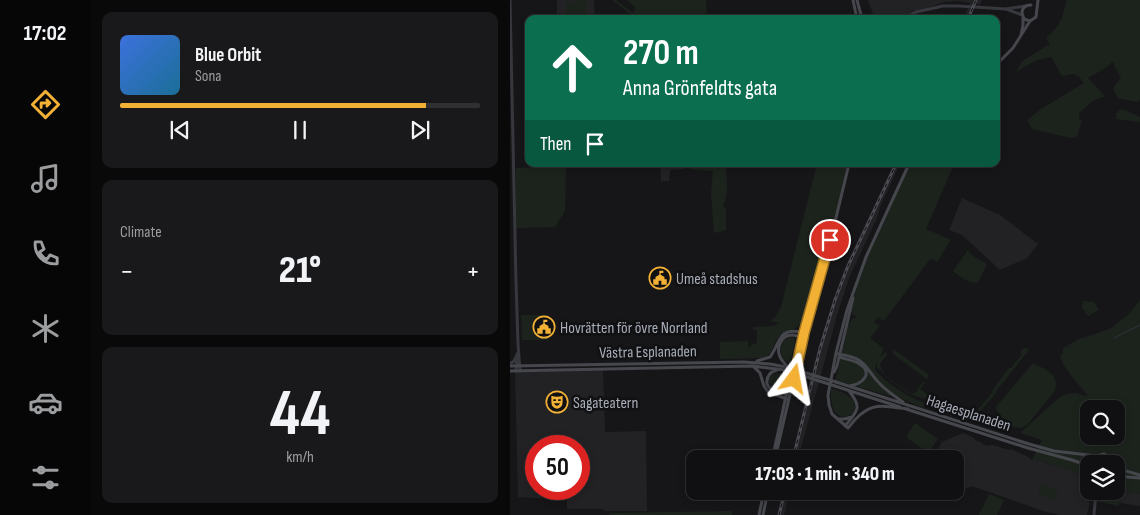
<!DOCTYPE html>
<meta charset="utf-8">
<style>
body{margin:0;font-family:"Sofia Sans Condensed",sans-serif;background:#19191b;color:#f1f3f6;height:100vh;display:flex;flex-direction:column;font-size:19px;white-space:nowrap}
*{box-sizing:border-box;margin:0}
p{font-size:16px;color:#9c9d9f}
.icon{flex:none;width:28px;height:28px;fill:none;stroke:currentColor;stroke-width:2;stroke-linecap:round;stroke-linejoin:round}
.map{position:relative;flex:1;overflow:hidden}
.sheet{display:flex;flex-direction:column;gap:12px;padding:12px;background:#09090a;width:420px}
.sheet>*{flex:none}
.top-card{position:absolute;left:15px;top:15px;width:475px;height:152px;border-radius:10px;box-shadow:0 2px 8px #0003,0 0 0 1px #303032;background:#0b6e4f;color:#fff;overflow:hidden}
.buttons{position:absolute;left:570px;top:400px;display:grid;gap:10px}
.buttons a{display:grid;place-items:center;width:45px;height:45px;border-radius:10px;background:#101012;box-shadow:0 2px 8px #0003,0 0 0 1px #303032;font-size:25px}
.speed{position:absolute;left:15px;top:435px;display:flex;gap:10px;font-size:25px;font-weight:700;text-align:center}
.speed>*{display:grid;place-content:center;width:65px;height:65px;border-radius:50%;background:#101012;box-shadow:0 2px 8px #0003,0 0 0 1px #303032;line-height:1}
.speed .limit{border:8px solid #d22;background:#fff;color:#111}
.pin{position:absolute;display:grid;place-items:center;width:42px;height:42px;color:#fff;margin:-21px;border:2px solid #fff;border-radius:50%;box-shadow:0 1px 5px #0007}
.me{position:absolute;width:55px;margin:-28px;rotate:13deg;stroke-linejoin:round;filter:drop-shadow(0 0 4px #0008)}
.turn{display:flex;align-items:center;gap:18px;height:105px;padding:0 15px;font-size:22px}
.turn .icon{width:65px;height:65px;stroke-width:2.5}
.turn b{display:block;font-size:35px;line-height:42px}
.then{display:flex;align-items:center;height:48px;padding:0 15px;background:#0003;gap:10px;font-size:19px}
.big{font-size:38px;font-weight:800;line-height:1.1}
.sheet .widget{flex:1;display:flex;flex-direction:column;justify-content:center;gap:8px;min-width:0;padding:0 18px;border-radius:10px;background:#19191b}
.sheet .dial{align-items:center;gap:0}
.dial b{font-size:65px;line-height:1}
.song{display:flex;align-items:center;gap:15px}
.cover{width:60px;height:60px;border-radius:8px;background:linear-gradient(135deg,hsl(220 70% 55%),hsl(200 70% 35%))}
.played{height:5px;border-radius:2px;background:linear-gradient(90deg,#f2b134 85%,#303032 85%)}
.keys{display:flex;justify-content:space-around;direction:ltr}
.heat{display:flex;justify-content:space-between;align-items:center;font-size:28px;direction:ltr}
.trip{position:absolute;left:176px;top:450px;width:278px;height:50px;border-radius:10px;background:#101012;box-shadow:0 2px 8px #0003,0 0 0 1px #303032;font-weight:800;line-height:50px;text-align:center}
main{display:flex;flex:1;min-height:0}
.dock{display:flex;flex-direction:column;width:90px;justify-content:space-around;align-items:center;background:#060607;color:#9c9d9f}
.dock .icon{width:35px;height:35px}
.dock .on{color:#f2b134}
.dock b{font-size:22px;color:#f1f3f6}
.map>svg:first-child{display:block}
.built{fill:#222225;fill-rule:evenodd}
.green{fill:#1c231d;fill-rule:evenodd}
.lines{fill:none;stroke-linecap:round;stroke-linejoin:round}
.stream{stroke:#2c353c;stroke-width:1}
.tertiary{stroke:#37383d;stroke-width:3}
.secondary{stroke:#45474d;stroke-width:3}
.rail-casing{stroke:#4a4c52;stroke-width:3}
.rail{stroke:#111113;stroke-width:1;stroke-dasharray:4;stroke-linecap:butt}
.secondary-bridge{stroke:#45474d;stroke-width:3}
.route-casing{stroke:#9d7322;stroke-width:12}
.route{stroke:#f2b134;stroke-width:9}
.labels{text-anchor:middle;stroke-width:5;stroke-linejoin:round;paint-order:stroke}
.poi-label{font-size:16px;fill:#a8adb8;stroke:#111113;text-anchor:start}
.street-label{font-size:16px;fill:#a8adb8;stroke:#111113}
</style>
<main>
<nav class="dock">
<b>17:02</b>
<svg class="icon on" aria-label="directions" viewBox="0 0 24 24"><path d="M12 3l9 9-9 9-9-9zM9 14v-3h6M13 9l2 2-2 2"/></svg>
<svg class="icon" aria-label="music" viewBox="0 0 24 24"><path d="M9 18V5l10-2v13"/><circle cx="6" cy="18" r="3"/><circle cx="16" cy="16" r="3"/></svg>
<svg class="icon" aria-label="phone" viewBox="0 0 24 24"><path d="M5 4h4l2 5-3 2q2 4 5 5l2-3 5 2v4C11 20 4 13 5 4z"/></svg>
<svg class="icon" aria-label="climate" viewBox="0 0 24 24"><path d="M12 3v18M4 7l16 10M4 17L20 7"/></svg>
<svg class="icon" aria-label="car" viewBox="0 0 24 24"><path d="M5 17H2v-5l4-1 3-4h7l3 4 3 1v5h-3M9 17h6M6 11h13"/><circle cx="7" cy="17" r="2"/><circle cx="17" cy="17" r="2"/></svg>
<svg class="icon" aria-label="filters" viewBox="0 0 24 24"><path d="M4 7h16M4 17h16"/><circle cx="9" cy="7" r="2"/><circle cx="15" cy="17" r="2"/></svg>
</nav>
<section class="sheet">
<div class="widget">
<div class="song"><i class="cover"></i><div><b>Blue Orbit</b><p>Sona</p></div></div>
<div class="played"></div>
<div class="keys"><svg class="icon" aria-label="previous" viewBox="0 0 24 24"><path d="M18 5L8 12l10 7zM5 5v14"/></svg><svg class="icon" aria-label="pause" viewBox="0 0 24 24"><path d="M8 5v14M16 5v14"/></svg><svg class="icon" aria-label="next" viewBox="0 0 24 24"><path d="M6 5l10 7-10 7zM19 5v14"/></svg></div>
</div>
<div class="widget"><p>Climate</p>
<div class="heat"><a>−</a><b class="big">21°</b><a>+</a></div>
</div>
<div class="widget dial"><b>44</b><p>km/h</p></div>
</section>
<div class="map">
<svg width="630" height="515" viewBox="0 0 630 515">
<rect width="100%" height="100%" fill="#161618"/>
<path class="built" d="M47 0H84L85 19H47Z
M358 0H472L469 7 468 4 465 3 458 19H453L460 3 448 1 435 2 413 9 394 19H365Z
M150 164H176V169L160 170 159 181H151Z
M384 164H390L370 207 367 218 339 278 328 312 288 459H281L308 348 323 300 336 265Z
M452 198 490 215 528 244 517 258 490 270 452 235 439 230Z
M93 370 95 432 136 431 137 511H96L92 509H57V500L8 497 5 372ZM26 446H69V489H26Z
M453 433 461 436 467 441 471 442 472 444 478 446 483 445 499 450 501 449 518 457 522 460H526L534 462 544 466 556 469 575 475 579 484V506L577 515H550L533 511 462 486 441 495 440 491H445V459H427L425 454 432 442Z
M273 491H280L274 515H267Z
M612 491 630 494V506L610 503Z"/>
<path class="green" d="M68 0H76V14H64L63 19H56V3Z
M102 0H106L123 13 126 8 117 0H196L197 19H127Z
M556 0H630V100L627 102 608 98 603 89 606 84 611 78 605 67 603 61 597 67 578 78 594 95 593 97 584 100 569 113V119L572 121 567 137 561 138 522 129 517 120 531 109 574 83 569 77 563 74 552 76 541 57 527 60 506 72 512 61 540 44 536 38C549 28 554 16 556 0Z
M609 110H615L630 117V122L606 119V114Z
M180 164H215C217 177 219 194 213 206L216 209V230L204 233 201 193 203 171 179 169Z
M307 164H339L312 268 300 301 293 326 289 325C284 332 273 330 268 338 262 345 264 354 253 358L210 359V342L238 341V348L243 344 247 343V330L243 329V327L263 326 269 323 260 321 266 316 271 307Z
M399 164H444L416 229 441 240 427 262 423 259 422 260 420 259 374 321 368 317 364 322 370 326 360 338 373 348 372 353 370 358 375 352 377 354 370 364C372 378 391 386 402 394L406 392 413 382H415L410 389 429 403 433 401 435 398 455 412 456 410 463 413H465L482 393 484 388 499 368H501L512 354 510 352 513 348H516L519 350 486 391V393L466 416 400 394 381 381 367 367V363L369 360 366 364 365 370C379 385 396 396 415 403L413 408 386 396H379L325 380 329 367 338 325 342 319 347 318 340 311 348 281 356 257Z
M56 166 55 211 45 227 6 228V168Z
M458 250C462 258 470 259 477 264L468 282C459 285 450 276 443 271Z
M630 300V494L612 491 609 506 581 500 579 491H606V464H579V484L575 475 564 473 556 469 544 466 535 462 522 460 532 440 510 433 551 396C556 394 561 393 566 393 570 394 574 396 578 396 568 383 556 372 550 357L553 353V348L569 339 600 329 619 314ZM579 409H606V436H579Z
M573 301 584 302 589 310 578 316 572 307Z
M11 315H38V316L30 317 29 323 31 338H39V340H12Z
M281 337 284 338 285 343 280 364C268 358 267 341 281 337Z
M383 349 419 375 417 379 383 354Z
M523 363C535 369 552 376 544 392L517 425C503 434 490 420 486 407Z
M267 373 278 374 274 388 273 390C260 390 252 379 267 373Z
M321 388C334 393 352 399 342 414 323 424 320 402 321 388Z
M405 423 428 439 418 453 396 437Z
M531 485 548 491 545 500 528 495Z
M479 494 494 500 487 515H469Z
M222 511V515H100V513Z"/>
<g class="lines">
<path class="stream" d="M604 338 630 325"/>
<path class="tertiary" d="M0 1 6 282 8 344 10 371
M496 9 512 15
M394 19 406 12 433 6H449L496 9 515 6
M0 364 4 361 6 357
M6 371 7 354
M584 515 586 491"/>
<path class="secondary" d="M343 0 347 19
M347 0 352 19
M520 21 514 19 512 13C512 7 516 5 521 5
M511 35 513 25V17
M486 65 503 48 520 21 526 17 528 0
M328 354C358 358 354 368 371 385 378 392 386 397 393 402
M329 357C335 359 342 360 348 363 364 372 354 384 339 386
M247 361 260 357C270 344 268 327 291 332
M0 366 234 362 260 364 276 367
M243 366 250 373 254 386 258 392 277 399
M278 367C275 364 272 361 270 357 266 348 271 335 282 335 284 335 288 336 290 337
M267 370C260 372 256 376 257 384L261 390 277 394
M0 371 242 366 275 370
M324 372 327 366 343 298
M326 382 519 444 544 451 587 456 594 454 600 457 604 464
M325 386 390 407
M396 409 518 448 562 460 579 466
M398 409C367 405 358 402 338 428L322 414 319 405 318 395 326 353 337 310 356 257 399 164
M328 419H334L342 417
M335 426C347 411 353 408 339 391
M262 459C276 401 285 341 306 285
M265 459 293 338 325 222 339 164
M581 464 583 458 586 456
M606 468 630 475
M606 476 630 478
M249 515 254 491
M253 515 258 491"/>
<g class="rail-casing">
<path id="rail" d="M458 19 466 0
M283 459 310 349 325 300 338 266 386 164
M269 515 275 491"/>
</g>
<use href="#rail" class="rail"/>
<path class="secondary-bridge" d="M276 367 326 382
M275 370 325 386"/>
</g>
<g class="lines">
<g class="route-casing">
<path id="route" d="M284 379 294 333 320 240"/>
</g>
<use href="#route" class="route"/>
</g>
<defs>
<g id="civic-ring" transform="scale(1.125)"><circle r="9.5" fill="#111113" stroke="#f2b134" stroke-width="1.5"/><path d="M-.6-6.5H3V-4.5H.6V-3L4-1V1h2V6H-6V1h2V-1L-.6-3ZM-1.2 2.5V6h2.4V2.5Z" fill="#f2b134"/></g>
<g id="theatre-ring" transform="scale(1.125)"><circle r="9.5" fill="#111113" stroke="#f2b134" stroke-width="1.5"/><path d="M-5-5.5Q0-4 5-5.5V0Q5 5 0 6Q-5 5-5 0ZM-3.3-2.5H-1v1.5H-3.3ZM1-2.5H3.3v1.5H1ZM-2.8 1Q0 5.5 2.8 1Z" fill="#f2b134"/></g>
</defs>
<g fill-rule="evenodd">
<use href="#civic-ring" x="150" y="278"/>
<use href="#civic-ring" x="34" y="327"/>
<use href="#theatre-ring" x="47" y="402"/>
</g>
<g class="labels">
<g class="poi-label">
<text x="166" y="284">Umeå stadshus</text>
<text x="50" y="333">Hovrätten för övre Norrland</text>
<text x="63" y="408">Sagateatern</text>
</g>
<g class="street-label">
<text transform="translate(138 351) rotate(-1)" y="6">Västra Esplanaden</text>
<text transform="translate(459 412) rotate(18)" y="6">Hagaesplanaden</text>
</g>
</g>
</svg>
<div class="buttons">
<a><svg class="icon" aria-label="search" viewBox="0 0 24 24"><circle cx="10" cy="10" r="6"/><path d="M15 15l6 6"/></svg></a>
<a><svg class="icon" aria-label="layers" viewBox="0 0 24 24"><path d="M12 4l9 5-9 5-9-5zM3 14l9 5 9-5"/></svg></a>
</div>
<div class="speed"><div class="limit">50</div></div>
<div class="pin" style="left:320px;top:240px;background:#d93025"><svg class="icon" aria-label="arrive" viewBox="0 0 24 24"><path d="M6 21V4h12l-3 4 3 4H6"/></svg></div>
<svg class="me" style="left:284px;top:379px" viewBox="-20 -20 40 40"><path d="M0-17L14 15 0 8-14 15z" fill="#f2b134" stroke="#fff" stroke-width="4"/></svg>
<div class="trip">17:03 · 1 min · 340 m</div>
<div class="top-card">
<div class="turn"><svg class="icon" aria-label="ahead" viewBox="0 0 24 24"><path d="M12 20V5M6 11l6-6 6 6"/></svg><div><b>270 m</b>Anna Grönfeldts gata</div></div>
<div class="then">Then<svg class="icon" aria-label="arrive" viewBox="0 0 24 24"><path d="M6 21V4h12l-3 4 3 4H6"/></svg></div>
</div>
</div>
</main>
